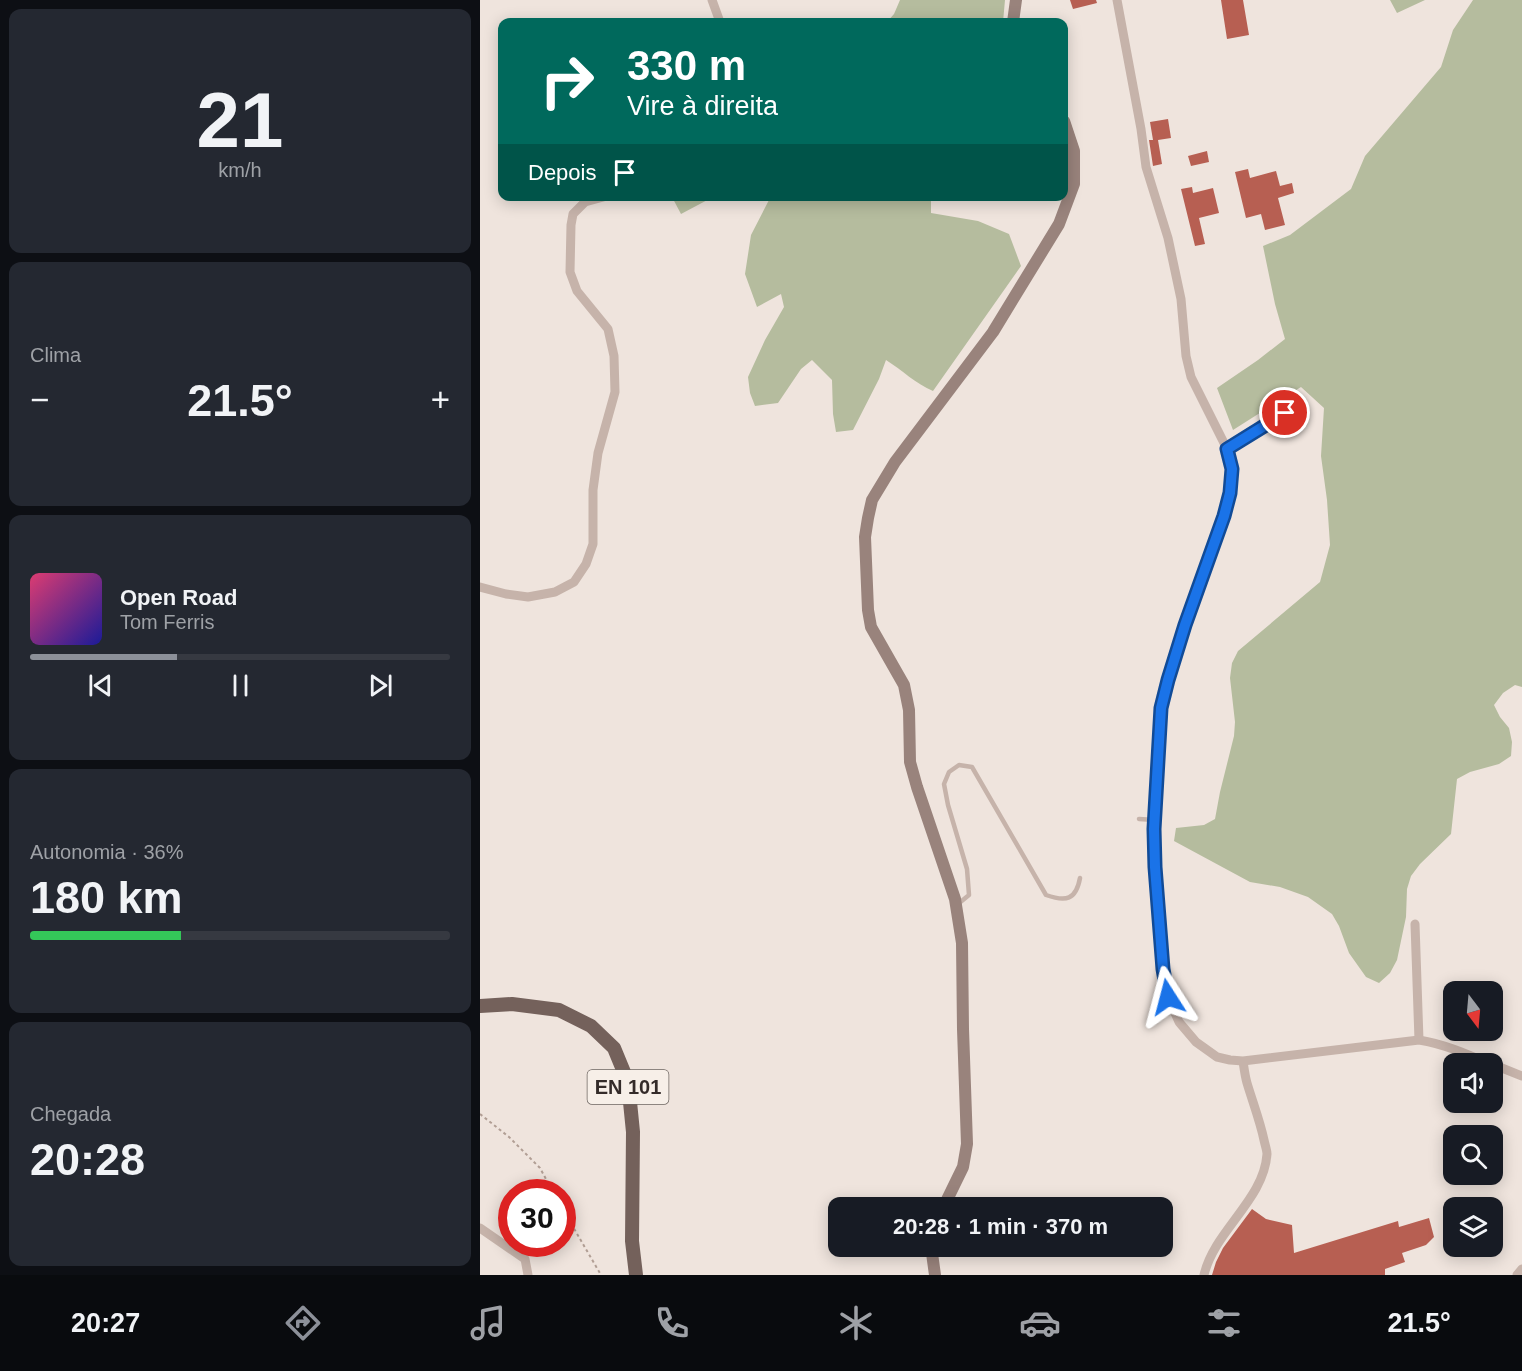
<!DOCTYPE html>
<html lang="pt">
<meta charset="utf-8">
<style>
body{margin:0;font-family:Helvetica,sans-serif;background:#242831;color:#f1f3f6;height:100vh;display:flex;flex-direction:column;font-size:22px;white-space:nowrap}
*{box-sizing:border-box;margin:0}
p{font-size:20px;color:#9ea1a6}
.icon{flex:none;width:33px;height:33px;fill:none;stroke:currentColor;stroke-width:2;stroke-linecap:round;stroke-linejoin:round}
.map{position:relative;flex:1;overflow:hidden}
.sheet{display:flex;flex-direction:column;gap:9px;padding:9px;background:#0d0f14;width:480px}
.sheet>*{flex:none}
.banner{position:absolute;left:18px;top:18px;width:570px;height:183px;border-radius:12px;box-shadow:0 3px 15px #0003;background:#00695c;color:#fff;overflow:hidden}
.needle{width:39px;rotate:164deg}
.fabs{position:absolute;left:963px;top:981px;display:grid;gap:12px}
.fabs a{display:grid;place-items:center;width:60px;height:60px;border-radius:12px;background:#171b24;box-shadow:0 3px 15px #0003;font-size:30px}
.speed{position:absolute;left:18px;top:1179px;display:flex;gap:12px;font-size:30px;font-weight:700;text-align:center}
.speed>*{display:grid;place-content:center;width:78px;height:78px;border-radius:50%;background:#171b24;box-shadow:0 3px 15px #0003;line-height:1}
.speed .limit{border:9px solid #d22;background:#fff;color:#111}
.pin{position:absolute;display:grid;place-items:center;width:51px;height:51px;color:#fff;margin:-26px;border:3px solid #fff;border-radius:50%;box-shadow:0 2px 6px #0007}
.me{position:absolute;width:66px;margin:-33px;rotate:351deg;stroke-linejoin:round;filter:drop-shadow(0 0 4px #0008)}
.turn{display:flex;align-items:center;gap:21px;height:126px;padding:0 30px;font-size:27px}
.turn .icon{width:78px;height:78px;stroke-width:2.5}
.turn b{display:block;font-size:42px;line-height:51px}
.then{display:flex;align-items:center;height:57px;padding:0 30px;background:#0003;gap:12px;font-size:22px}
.big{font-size:45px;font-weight:800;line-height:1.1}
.sheet .tile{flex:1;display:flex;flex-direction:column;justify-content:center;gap:9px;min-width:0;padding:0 21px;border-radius:12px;background:#242831}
.sheet .dial{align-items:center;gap:0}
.dial b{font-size:78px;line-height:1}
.song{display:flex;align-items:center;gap:18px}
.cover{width:72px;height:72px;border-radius:9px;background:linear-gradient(135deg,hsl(340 70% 55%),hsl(240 70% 35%))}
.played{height:6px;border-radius:3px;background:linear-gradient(90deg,#8c9099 35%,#363941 35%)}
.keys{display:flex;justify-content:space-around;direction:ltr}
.heat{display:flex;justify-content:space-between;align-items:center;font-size:33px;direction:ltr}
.charge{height:9px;border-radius:4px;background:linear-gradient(90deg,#34c759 36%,#363941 0)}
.trip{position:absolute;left:348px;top:1197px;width:345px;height:60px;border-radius:12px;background:#171b24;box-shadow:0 3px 15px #0003;font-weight:800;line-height:60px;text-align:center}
.tab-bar{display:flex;height:96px;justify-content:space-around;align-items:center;background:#090b0e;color:#9ea1a6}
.tab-bar .icon{width:42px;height:42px}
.tab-bar .current{color:#8c9099}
.tab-bar b{font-size:27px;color:#f1f3f6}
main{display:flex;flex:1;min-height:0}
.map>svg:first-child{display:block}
.green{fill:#b5bc9e}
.building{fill:#b75f52}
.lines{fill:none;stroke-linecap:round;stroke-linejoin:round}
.path{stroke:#b19e94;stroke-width:2;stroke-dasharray:3 3;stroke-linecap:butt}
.lane{stroke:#c6b3aa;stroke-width:4.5}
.street{stroke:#c6b3aa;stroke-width:9}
.secondary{stroke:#99837c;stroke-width:12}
.primary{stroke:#74615b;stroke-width:14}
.route-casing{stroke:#114b97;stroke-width:15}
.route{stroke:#1a73e8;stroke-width:10}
.labels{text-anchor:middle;stroke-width:4.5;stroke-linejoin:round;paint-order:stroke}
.shield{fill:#f7efe8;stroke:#6e6662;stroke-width:1.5}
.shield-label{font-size:20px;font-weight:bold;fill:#342b29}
</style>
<main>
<section class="sheet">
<div class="tile dial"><b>21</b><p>km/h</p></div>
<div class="tile"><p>Clima</p>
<div class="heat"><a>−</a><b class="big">21.5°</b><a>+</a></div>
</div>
<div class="tile">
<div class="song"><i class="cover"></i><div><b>Open Road</b><p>Tom Ferris</p></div></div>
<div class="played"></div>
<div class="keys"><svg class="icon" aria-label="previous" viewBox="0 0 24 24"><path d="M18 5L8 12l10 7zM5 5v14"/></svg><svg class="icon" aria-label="pause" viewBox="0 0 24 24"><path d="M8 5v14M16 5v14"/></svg><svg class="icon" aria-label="next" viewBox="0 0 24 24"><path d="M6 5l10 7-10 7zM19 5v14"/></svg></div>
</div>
<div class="tile"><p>Autonomia · 36%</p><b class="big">180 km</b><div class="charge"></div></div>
<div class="tile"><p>Chegada</p><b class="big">20:28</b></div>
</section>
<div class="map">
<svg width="1042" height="1275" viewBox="0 0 1042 1275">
<rect width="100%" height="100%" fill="#efe4dd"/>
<path class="green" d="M420 0H525L523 22H407L414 14Z
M910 0H945L917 13Z
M993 0H1042V687L1035 685 1023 693 1014 705 1020 717 1029 728 1032 742 1031 756 1019 764 990 772 977 779 971 834 940 864 931 876 927 889 926 917 917 960 910 973 899 983 886 977 869 953 859 926 852 914 828 897 800 887 770 882 694 841 696 828 724 825 735 819 740 792 754 736 755 722 750 678 752 663 758 651 840 582 850 545 847 500 841 456 844 408 821 387 753 430 737 388 778 360 805 339 795 304 783 246 810 235 871 189 885 156 961 67 973 30Z
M296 196 451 197V213L498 221 529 234 541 266 453 391C436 384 422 370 406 360L399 379 373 430 356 432 353 414 352 380 332 360 321 369 298 403 275 406 270 393 268 377 285 340 304 307 301 294 277 307 265 274 271 235 289 200Z
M192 197H233L201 214Z"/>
<path class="building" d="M590 0H616L617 3 593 9Z
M741 0H763L769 35 747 39Z
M688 119 691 138 678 140 682 164 673 166 669 140H673L670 122Z
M727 151 729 162 711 166 708 156Z
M768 169 770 178 796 171 800 186 812 183 814 193 798 198 805 225 785 230 781 214 766 218 755 172Z
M712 187 713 193 733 188 739 213 719 218 725 244 715 246 701 189Z
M772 1209 786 1219 812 1225 814 1253 918 1221 919 1227 949 1218 954 1237 946 1245 922 1253 925 1262 905 1269V1275H732L736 1262 743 1248Z"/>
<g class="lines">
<path class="path" d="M0 1114 29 1137 60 1168 73 1192
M82 1208 121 1275"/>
<path class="lane" d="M659 819 675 820
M478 904 489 895 487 869 468 805 464 784 469 772 479 765 492 767 566 895C586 902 596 900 600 878"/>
<path class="street" d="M232 0 240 22
M637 0 661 129 666 167 688 238 701 299 706 356 711 377 747 449 752 469 750 493 744 516 705 625 688 680 681 708 674 829 675 867 683 969 688 997 699 1022 716 1042 737 1057 750 1060 763 1061 939 1040C964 1044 987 1054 1010 1064
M747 449 805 413
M0 587 26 594 48 597 75 592 94 582 106 564 113 544V490L118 453 135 392 134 356 128 329 97 291 90 272 91 225 93 214 105 202 127 196
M935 924 939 1040
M1012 1064 1042 1076
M0 1228 45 1259 48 1275
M724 1275C734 1231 784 1200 787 1154 787 1150 785 1145 784 1140 780 1121 773 1103 767 1083 765 1076 764 1068 763 1061
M1037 1275 1042 1269"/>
<path class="secondary" d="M533 22 536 0
M463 1208 483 1167 487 1144 483 1029 482 943 475 899 437 787 430 762 429 710 424 685 391 627 388 610 385 537 388 518 392 500 415 462 513 332 579 224 594 184V151L584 121
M451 1246 455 1275"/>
<path class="primary" d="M0 1006 32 1004 79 1010 111 1026 134 1048 148 1082 153 1132 152 1241 156 1275"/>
</g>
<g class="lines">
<g class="route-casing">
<path id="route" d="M688 997 683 969 675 867 674 829 681 708 688 680 705 625 744 516 750 493 752 469 747 449 805 413"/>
</g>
<use href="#route" class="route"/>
</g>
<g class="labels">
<rect class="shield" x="107.5" y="1070" width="81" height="34" rx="4.5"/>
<g class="shield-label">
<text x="148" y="1094">EN 101</text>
</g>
</g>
</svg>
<div class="fabs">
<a><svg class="needle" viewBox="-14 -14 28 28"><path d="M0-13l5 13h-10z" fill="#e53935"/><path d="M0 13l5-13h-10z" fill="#9ea1a6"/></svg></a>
<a><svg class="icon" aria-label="sound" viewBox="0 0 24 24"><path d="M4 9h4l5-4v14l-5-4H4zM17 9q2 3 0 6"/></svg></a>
<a><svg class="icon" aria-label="search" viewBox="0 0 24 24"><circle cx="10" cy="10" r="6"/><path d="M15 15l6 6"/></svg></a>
<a><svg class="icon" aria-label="layers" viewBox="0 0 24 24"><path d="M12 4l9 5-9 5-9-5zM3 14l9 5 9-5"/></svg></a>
</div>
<div class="speed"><div class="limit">30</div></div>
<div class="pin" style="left:805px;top:413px;background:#d93025"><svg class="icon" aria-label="arrive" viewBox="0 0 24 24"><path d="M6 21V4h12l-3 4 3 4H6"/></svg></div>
<svg class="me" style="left:688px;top:997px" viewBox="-20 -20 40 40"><path d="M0-17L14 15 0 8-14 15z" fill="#1a73e8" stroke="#fff" stroke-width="4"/></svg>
<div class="trip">20:28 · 1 min · 370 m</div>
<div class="banner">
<div class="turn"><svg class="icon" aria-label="right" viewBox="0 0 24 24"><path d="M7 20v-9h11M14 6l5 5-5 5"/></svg><div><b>330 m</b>Vire à direita</div></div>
<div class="then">Depois<svg class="icon" aria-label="arrive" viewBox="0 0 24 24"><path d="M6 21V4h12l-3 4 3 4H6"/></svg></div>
</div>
</div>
</main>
<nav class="tab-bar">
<b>20:27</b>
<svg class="icon current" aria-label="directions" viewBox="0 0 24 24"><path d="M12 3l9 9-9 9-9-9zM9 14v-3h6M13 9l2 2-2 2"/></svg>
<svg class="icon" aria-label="music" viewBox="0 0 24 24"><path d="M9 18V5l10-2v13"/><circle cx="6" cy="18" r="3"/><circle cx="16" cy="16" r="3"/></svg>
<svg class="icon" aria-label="phone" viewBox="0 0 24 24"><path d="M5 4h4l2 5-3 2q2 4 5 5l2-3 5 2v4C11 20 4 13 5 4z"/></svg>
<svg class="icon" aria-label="climate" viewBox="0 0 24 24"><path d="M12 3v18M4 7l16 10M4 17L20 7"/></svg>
<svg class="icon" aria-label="car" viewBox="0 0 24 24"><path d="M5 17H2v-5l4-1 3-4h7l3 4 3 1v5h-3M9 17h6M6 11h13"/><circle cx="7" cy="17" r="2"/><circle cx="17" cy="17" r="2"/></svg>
<svg class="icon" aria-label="filters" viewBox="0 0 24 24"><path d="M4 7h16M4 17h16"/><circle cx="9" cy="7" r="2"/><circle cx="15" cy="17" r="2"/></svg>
<b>21.5°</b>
</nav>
